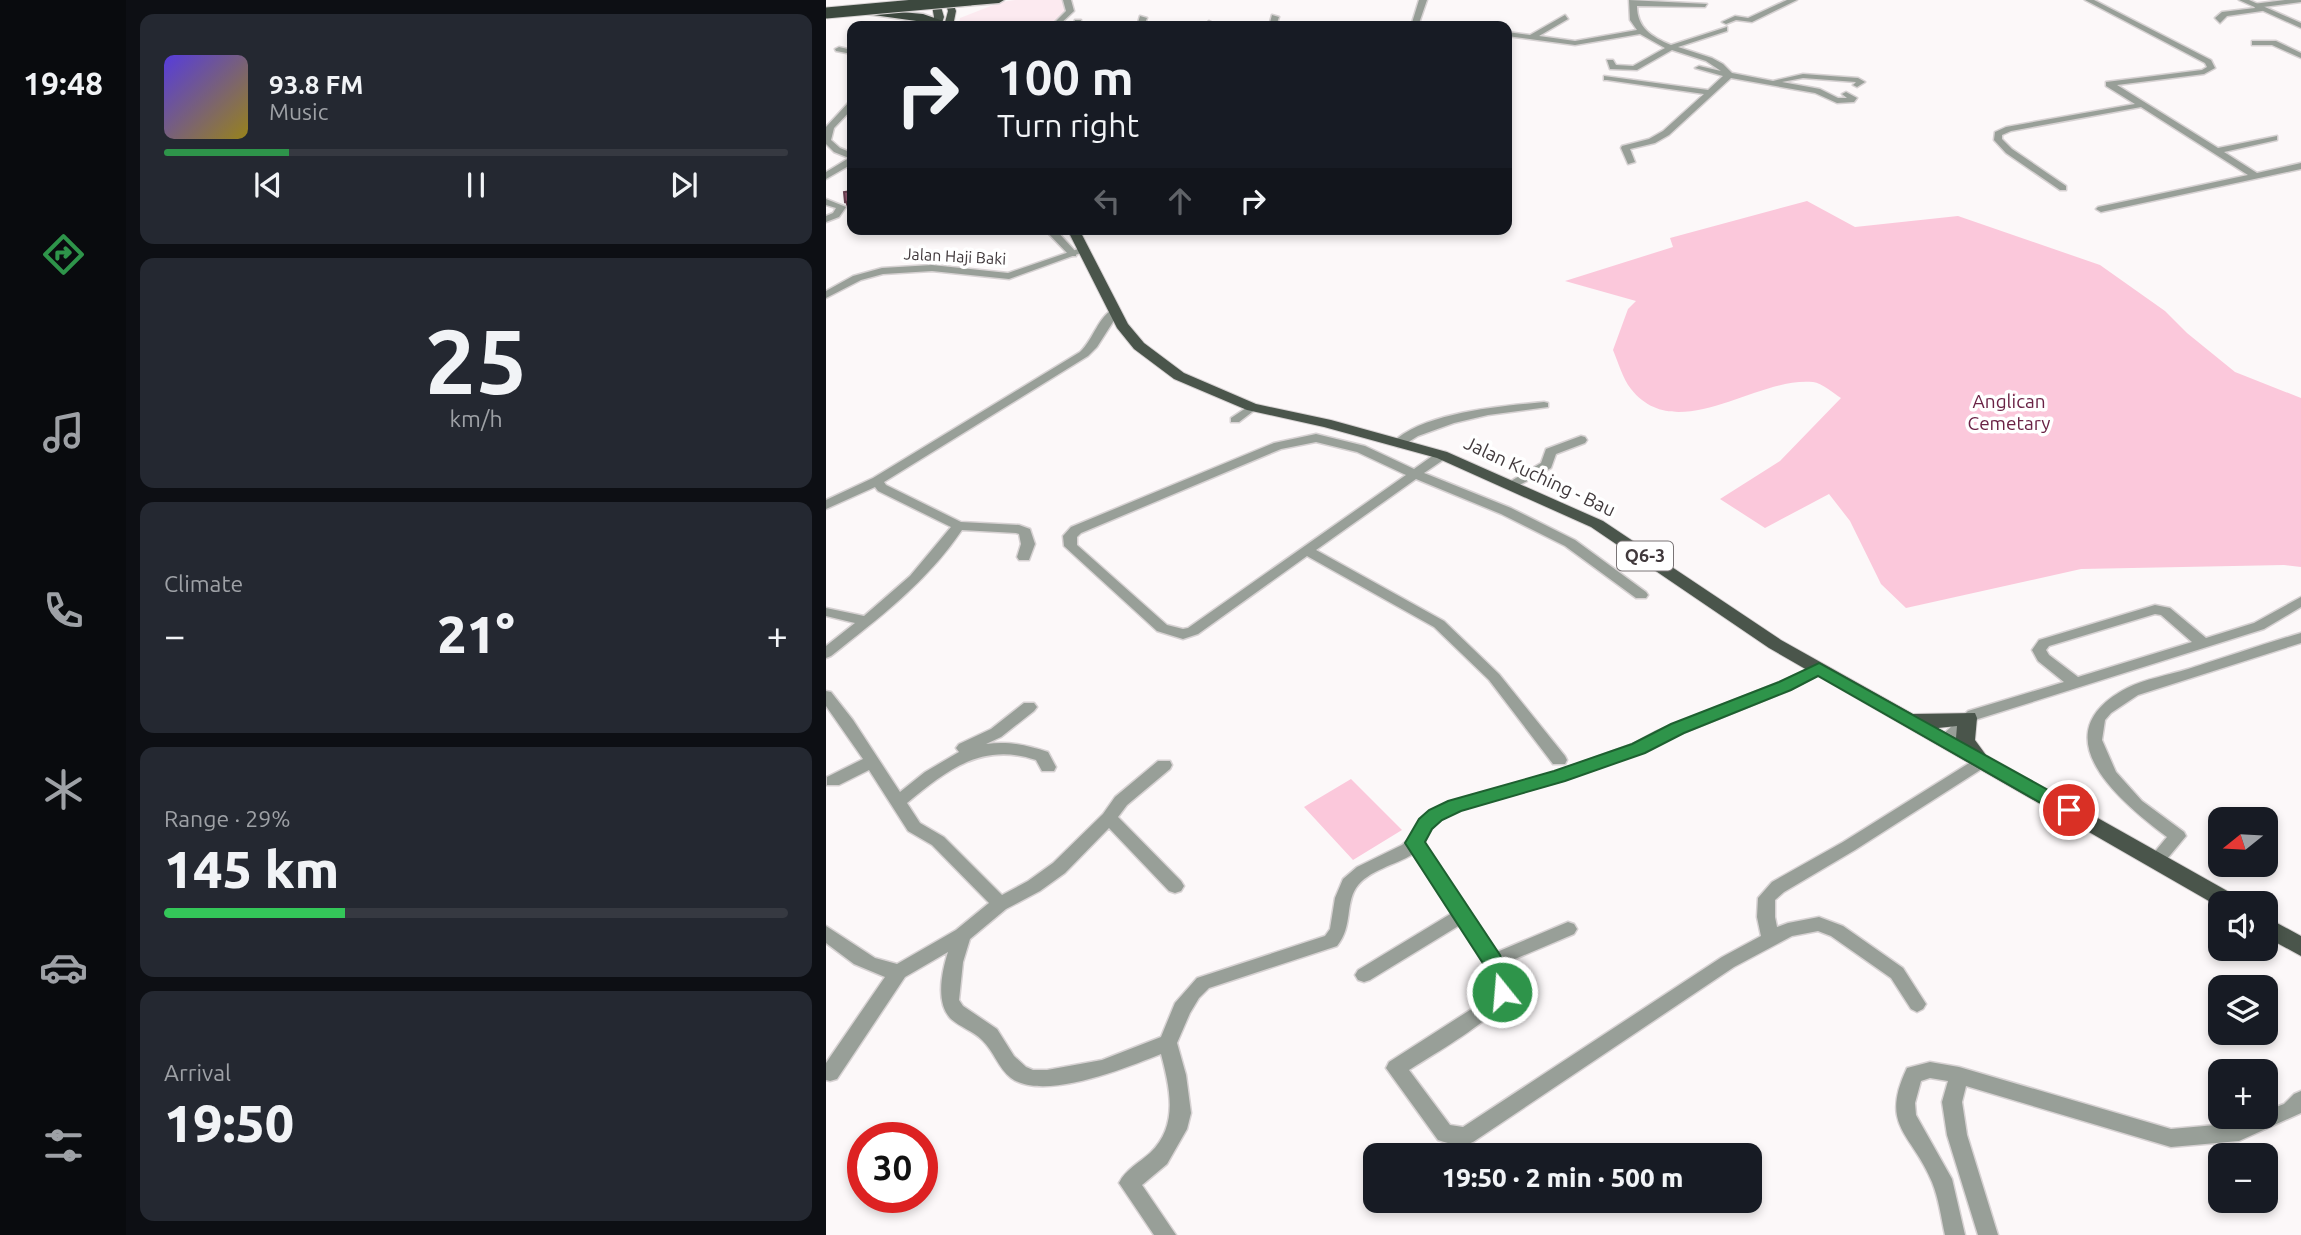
<!DOCTYPE html>
<meta charset="utf-8">
<style>
body{margin:0;font-family:Ubuntu,sans-serif;background:#242831;color:#f1f3f6;height:100vh;display:flex;flex-direction:column;font-size:26px;white-space:nowrap}
*{box-sizing:border-box;margin:0}
p{font-size:23px;color:#9ea1a6}
.icon{flex:none;width:38px;height:38px;fill:none;stroke:currentColor;stroke-width:2;stroke-linecap:round;stroke-linejoin:round}
.map{position:relative;flex:1;overflow:hidden}
.sheet{display:flex;flex-direction:column;gap:14px;padding:14px;background:#0d0f14;width:700px}
.sheet>*{flex:none}
.guide{position:absolute;left:21px;top:21px;width:665px;height:214px;border-radius:14px;box-shadow:0 4px 10px #0003;background:#171b24;color:#f1f3f6;overflow:hidden}
.needle{width:46px;rotate:252deg}
.controls{position:absolute;left:1382px;top:807px;display:grid;gap:14px}
.controls a{display:grid;place-items:center;width:70px;height:70px;border-radius:14px;background:#171b24;box-shadow:0 4px 10px #0003;font-size:35px}
.speed{position:absolute;left:21px;top:1122px;display:flex;gap:14px;font-size:35px;font-weight:700;text-align:center}
.speed>*{display:grid;place-content:center;width:91px;height:91px;border-radius:50%;background:#171b24;box-shadow:0 4px 10px #0003;line-height:1}
.speed .limit{border:10px solid #d22;background:#fff;color:#111}
.pin{position:absolute;display:grid;place-items:center;width:60px;height:60px;color:#fff;margin:-30px;border:4px solid #fff;border-radius:50%;box-shadow:0 2px 7px #0007}
.me{position:absolute;width:77px;margin:-38px;rotate:343deg;stroke-linejoin:round;filter:drop-shadow(0 0 5px #0008)}
.turn{display:flex;align-items:center;gap:24px;height:147px;padding:0 35px;font-size:32px}
.turn .icon{width:91px;height:91px;stroke-width:2.5}
.turn b{display:block;font-size:49px;line-height:60px}
.lanes{display:flex;align-items:center;height:66px;padding:0 35px;background:#0003;justify-content:center;gap:35px;direction:ltr}
.lanes .off{opacity:.35}
.big{font-size:52px;font-weight:800;line-height:1.1}
.sheet .widget{flex:1;display:flex;flex-direction:column;justify-content:center;gap:10px;min-width:0;padding:0 24px;border-radius:14px;background:#242831}
.sheet .dial{align-items:center;gap:0}
.dial b{font-size:91px;line-height:1}
.song{display:flex;align-items:center;gap:21px}
.cover{width:84px;height:84px;border-radius:10px;background:linear-gradient(135deg,hsl(250 70% 55%),hsl(50 70% 35%))}
.played{height:7px;border-radius:4px;background:linear-gradient(90deg,#2e944a 20%,#363941 20%)}
.keys{display:flex;justify-content:space-around;direction:ltr}
.heat{display:flex;justify-content:space-between;align-items:center;font-size:38px;direction:ltr}
.charge{height:10px;border-radius:5px;background:linear-gradient(90deg,#34c759 29%,#363941 0)}
.trip{position:absolute;left:537px;top:1143px;width:399px;height:70px;border-radius:14px;background:#171b24;box-shadow:0 4px 10px #0003;font-weight:800;line-height:70px;text-align:center}
main{display:flex;flex:1;min-height:0}
.tabs{display:flex;flex-direction:column;width:126px;justify-content:space-around;align-items:center;background:#090b0e;color:#9ea1a6}
.tabs .icon{width:49px;height:49px}
.tabs .active{color:#2e944a}
.tabs b{font-size:32px;color:#f1f3f6}
.map>svg:first-child{display:block}
.built{fill:#fceaf0}
.green{fill:#fbc8db}
.lines{fill:none;stroke-linecap:round;stroke-linejoin:round}
.minor-casing{stroke:#d7d2d3;stroke-width:3}
.tertiary-casing{stroke:#d7d2d3;stroke-width:3}
.primary-casing{stroke:#d7d2d3;stroke-width:2}
.trunk-casing{stroke:#d7d2d3;stroke-width:3}
.minor{fill:#989f98;fill-rule:evenodd}
.tertiary{fill:#989f98;fill-rule:evenodd}
.primary{fill:#4a554b;fill-rule:evenodd}
.trunk{fill:#3c483e;fill-rule:evenodd}
.trunk-bridge-casing{stroke:#d7d2d3;stroke-width:13;stroke-linecap:butt}
.trunk-bridge{stroke:#3c483e;stroke-width:11}
.shaded-wall{fill:#684050}
.building{fill:#945c73;stroke:#684050;stroke-width:2}
.route{fill:#2e944a;stroke:#1e6030;stroke-width:2}
.labels{text-anchor:middle;stroke-width:7;stroke-linejoin:round;paint-order:stroke}
.far-street-label{font-size:16px;fill:#41393c;stroke:#fff}
.shield{fill:#fff;stroke:#7a7476;stroke-width:2}
.shield-label{font-size:18px;font-weight:bold;fill:#41393c}
.park-label{font-size:19px;fill:#6a2245;stroke:#fff}
.street-label{font-size:19px;fill:#41393c;stroke:#fff}
</style>
<main>
<nav class="tabs">
<b>19:48</b>
<svg class="icon active" aria-label="directions" viewBox="0 0 24 24"><path d="M12 3l9 9-9 9-9-9zM9 14v-3h6M13 9l2 2-2 2"/></svg>
<svg class="icon" aria-label="music" viewBox="0 0 24 24"><path d="M9 18V5l10-2v13"/><circle cx="6" cy="18" r="3"/><circle cx="16" cy="16" r="3"/></svg>
<svg class="icon" aria-label="phone" viewBox="0 0 24 24"><path d="M5 4h4l2 5-3 2q2 4 5 5l2-3 5 2v4C11 20 4 13 5 4z"/></svg>
<svg class="icon" aria-label="climate" viewBox="0 0 24 24"><path d="M12 3v18M4 7l16 10M4 17L20 7"/></svg>
<svg class="icon" aria-label="car" viewBox="0 0 24 24"><path d="M5 17H2v-5l4-1 3-4h7l3 4 3 1v5h-3M9 17h6M6 11h13"/><circle cx="7" cy="17" r="2"/><circle cx="17" cy="17" r="2"/></svg>
<svg class="icon" aria-label="filters" viewBox="0 0 24 24"><path d="M4 7h16M4 17h16"/><circle cx="9" cy="7" r="2"/><circle cx="15" cy="17" r="2"/></svg>
</nav>
<section class="sheet">
<div class="widget">
<div class="song"><i class="cover"></i><div><b>93.8 FM</b><p>Music</p></div></div>
<div class="played"></div>
<div class="keys"><svg class="icon" aria-label="previous" viewBox="0 0 24 24"><path d="M18 5L8 12l10 7zM5 5v14"/></svg><svg class="icon" aria-label="pause" viewBox="0 0 24 24"><path d="M8 5v14M16 5v14"/></svg><svg class="icon" aria-label="next" viewBox="0 0 24 24"><path d="M6 5l10 7-10 7zM19 5v14"/></svg></div>
</div>
<div class="widget dial"><b>25</b><p>km/h</p></div>
<div class="widget"><p>Climate</p>
<div class="heat"><a>−</a><b class="big">21°</b><a>+</a></div>
</div>
<div class="widget"><p>Range · 29%</p><b class="big">145 km</b><div class="charge"></div></div>
<div class="widget"><p>Arrival</p><b class="big">19:50</b></div>
</section>
<div class="map">
<svg width="1475" height="1235" viewBox="0 0 1475 1235">
<rect width="100%" height="100%" fill="#fcf8f9"/>
<path class="built" d="M189 0H237L241 8 238 15 221 26H133L134 18 175 2Z"/>
<path class="green" d="M981 201 1029 227 1132 216 1274 265 1339 311 1361 333 1409 372 1475 398V567L1458 565 1255 569 1080 608 1055 584 1024 521 1003 494 939 528 894 499 954 461 1015 398C1007 393 996 383 987 382 930 376 851 447 805 389 797 379 792 362 787 350L802 309 810 301 739 281 847 247 844 238Z
M525 779 576 830 527 860 478 807Z"/>
<g class="lines">
<g class="minor-casing">
<path id="minor" d="M237 0H245L248 11 232 26H225L240 11Z
M593 0H601L592 26H585Z
M803 0 881 4 879 7 811 6C811 28 826 37 845 45L901 27V31L852 47 886 58 897 64 906 73 947 81 977 74 1032 78 1039 82 1031 87 1027 85 1030 82 977 78 956 82 994 89 1012 98H1021L1016 94 1020 92 1031 98 1028 102 1011 103 989 93 905 78 843 135 829 143 804 149 809 162 802 164 795 148 796 146 823 139 837 131 878 94 781 80H778V76L882 90 897 76 869 68 873 66 895 71 880 61 846 50 811 70 784 69 781 60H787L790 65 807 66 839 48 814 34 749 45 681 36V32L704 35 739 15 742 19 713 36 749 41 811 30 804 20Z
M961 0H971L926 22 910 20 900 24 896 22 909 16 922 18Z
M1259 0H1268L1385 60 1389 68 1378 74 1291 85 1392 148 1451 136V140L1398 152 1431 173 1475 163V169L1275 212 1270 209 1272 207 1422 175 1315 107 1185 131 1176 135V139L1186 149 1240 186V190H1234L1180 153 1168 140 1169 132 1180 127 1309 104 1280 86V82L1376 70 1381 67 1379 63Z
M1459 0H1475V2L1437 7 1440 9 1436 11 1401 16 1394 23 1389 18 1396 12 1429 8 1427 4Z
M446 15 453 17 450 26H443Z
M314 16 321 18 318 26H311Z
M249 20H255L253 26H247Z
M383 21 387 23 386 26H379Z
M1429 41H1450L1475 53V58L1446 45H1426V41Z
M13 47 26 50V54L10 51 9 49Z
M23 102H26V109L8 128 5 140 14 148 26 153V164L0 179V172L23 158 8 152 0 144V127Z
M0 199 20 207 13 217 0 222V216L7 213 10 208 0 205Z
M218 229H229L250 252V256H244Z
M289 308 294 311 271 347 262 356 58 482 60 485 135 522 193 525 204 529 209 544 203 560H193L191 557 195 544 193 534 190 533 136 530C101 582 53 618 5 656L0 658V646L29 623 0 616V608L38 616 84 576 125 527 52 491 49 487 0 509V500L47 478 254 352C268 339 272 316 289 308Z
M718 402 722 403V407L662 415 628 423 592 436 576 446 572 447 566 443C597 412 676 406 718 402Z
M426 404 430 405V409L413 422H405V418Z
M490 434 539 446 588 469 612 452H620L622 455 620 458 598 473 685 508 749 540 820 592 822 595 820 598H810L739 546 675 514 590 479 490 550 618 621 673 674 739 756 741 760 739 764H727L663 680 608 627 481 556 372 634 357 639 331 631 238 546 237 536 245 527 448 443ZM490 442 531 452 580 475 362 628 357 629 341 625 251 545V537L255 533 455 449Z
M755 436 759 437 761 440 759 443 730 454 725 468 690 487H682L680 484 715 463 720 449Z
M1475 597V607L1438 629 1152 719 1124 744H1114L1111 740 1142 711 1238 682 1212 661 1206 650 1213 640 1329 605 1344 608 1380 638 1428 623ZM1329 614 1335 615 1366 642 1252 677 1223 655 1220 650 1223 646Z
M1475 633V643L1312 695 1285 713 1279 720 1276 740 1290 772 1316 801 1358 832 1360 836 1336 865 1330 866 1324 865 1322 860 1341 837C1293 801 1213 734 1301 688 1319 679 1342 675 1362 669 1400 657 1437 644 1475 633Z
M993 664 1000 669 998 672 964 690 839 740 817 752 739 780 634 810 616 819 606 828 598 843 671 952 742 922 748 924 751 929 748 934 677 964C681 972 686 982 685 990 682 1012 603 1057 583 1070L624 1125 637 1127 896 957 935 936 931 917 932 898 946 882 1017 842 1156 755 1162 757 1164 761 1162 765 1029 850 958 892 949 900V917L951 927 962 923 993 917 1017 926 1077 968 1100 1004 1097 1009 1091 1012 1085 1009 1065 978 1005 936 992 931 966 936 908 967 647 1142C636 1147 623 1144 612 1140L560 1068 563 1062 644 1010 667 989C667 966 646 943 634 925L544 980 538 982 532 980 529 975 532 970 626 913 587 854C570 865 542 870 530 888 519 905 527 926 511 946L383 988 373 998 364 1013 351 1043 360 1075 365 1113 361 1129 341 1164 316 1185 350 1235H328L293 1183C299 1170 314 1162 324 1153 353 1126 344 1088 335 1054 302 1067 218 1102 185 1078 172 1068 168 1051 156 1040 147 1031 134 1027 125 1019 109 1003 116 971 122 952L79 977 11 1079 4 1081 0 1080V1063L59 977 28 964 0 943V926L49 958 71 964 130 930 163 903 106 845 82 831 43 770 13 785H1V777L37 759 0 706V691L5 692 27 720 74 792 99 772 133 752 130 748 133 744 165 729 198 703H208L211 707 208 711 175 737 160 744C183 741 200 745 222 752L230 767 228 771H216L210 760C156 742 121 770 81 803L94 823 118 837 176 895 202 881 227 863 277 814 289 797 332 761H344L346 765 344 769 301 805 292 817 355 881 358 886 355 891 349 893 343 891 283 828 239 873 214 891 180 909 144 939 137 962 133 1000 137 1006 171 1029 188 1056 200 1067 207 1070H221L276 1060 335 1037 349 1003 371 978 499 936 504 929 509 898 517 879 531 867 576 845 583 839 594 820 604 811 623 802 729 772 807 744 829 732 954 682Z
M1104 1062 1133 1067 1345 1129 1412 1123 1428 1116H1440V1111L1458 1104 1468 1094 1475 1091V1113L1413 1141 1345 1147 1140 1086 1136 1102 1141 1135 1172 1235H1152L1121 1135 1116 1102 1122 1081 1104 1078 1095 1081 1089 1103 1090 1115 1126 1179 1139 1235H1119C1115 1217 1113 1199 1106 1182 1086 1133 1053 1127 1081 1068Z"/>
</g>
<g class="tertiary-casing">
<path id="tertiary" d="M1413 0H1423L1475 23V28Z
M255 248 263 250 183 279 106 271 57 274 35 280 0 298V291L27 276 56 268 106 265 182 273Z"/>
</g>
<g class="primary-casing">
<path id="primary" d="M105 0H113L118 17 115 26H106L108 17Z
M118 0H126L130 11 127 26H118L122 11Z
M241 229H253L302 324 318 343 358 373 430 404 505 420 621 452 777 521 955 640 1087 714 1149 713 1151 718 1149 740 1160 755 1412 897 1415 903H1395V908L943 648 765 527 611 458 498 427 421 410 348 379 308 349 291 328ZM1131 726 1130 738 1112 728Z
M1440 917 1475 936V956L1440 937Z"/>
</g>
<g class="trunk-casing">
<path id="trunk" d="M138 0H178L173 3 125 7 120 4Z
M43 9 97 14 117 21 112 24 40 14 38 12Z"/>
</g>
<use href="#minor" class="minor"/>
<use href="#tertiary" class="tertiary"/>
<use href="#primary" class="primary"/>
<use href="#trunk" class="trunk"/>
<g class="trunk-bridge-casing">
<path id="trunk-bridge" d="M0 13 144 0"/>
</g>
<use href="#trunk-bridge" class="trunk-bridge"/>
</g>
<path class="shaded-wall" d="M26 201V209H22L19 202Z
M35 229H42V234L37 235Z"/>
<path class="building" d="M26 191V201L19 202 18 192Z"/>
<path class="route" d="M993 663 1249 805 1252 810 1249 815H1236L992 676 965 690 858 733 819 753 739 781 635 811 616 820 606 829 599 842 674 955 686 983 683 998 676 1001 668 998 658 965 579 843 593 819 603 810 622 801 728 771 806 744 845 724 953 682Z"/>
<g class="labels">
<g class="far-street-label">
<text transform="translate(129 256) rotate(3)" y="6">Jalan Haji Baki</text>
</g>
<rect class="shield" x="791" y="541.5" width="56" height="29" rx="5"/>
<g class="shield-label">
<text x="819" y="562">Q6-3</text>
</g>
<g class="park-label">
<text x="1183" y="408">Anglican<tspan x="1183" dy="22">Cemetary</tspan></text>
</g>
<g class="street-label">
<text transform="translate(714 476) rotate(25)" y="7">Jalan Kuching - Bau</text>
</g>
</g>
</svg>
<div class="controls">
<a><svg class="needle" viewBox="-14 -14 28 28"><path d="M0-13l5 13h-10z" fill="#e53935"/><path d="M0 13l5-13h-10z" fill="#9ea1a6"/></svg></a>
<a><svg class="icon" aria-label="sound" viewBox="0 0 24 24"><path d="M4 9h4l5-4v14l-5-4H4zM17 9q2 3 0 6"/></svg></a>
<a><svg class="icon" aria-label="layers" viewBox="0 0 24 24"><path d="M12 4l9 5-9 5-9-5zM3 14l9 5 9-5"/></svg></a>
<a>+</a>
<a>−</a>
</div>
<div class="speed"><div class="limit">30</div></div>
<div class="pin" style="left:1243px;top:810px;background:#d93025"><svg class="icon" aria-label="arrive" viewBox="0 0 24 24"><path d="M6 21V4h12l-3 4 3 4H6"/></svg></div>
<svg class="me" style="left:676px;top:992px" viewBox="-20 -20 40 40"><circle r="17" fill="#2e944a" stroke="#fff" stroke-width="3"/><path d="M0-11L8 9 0 5-8 9z" fill="#fff"/></svg>
<div class="trip">19:50 · 2 min · 500 m</div>
<div class="guide">
<div class="turn"><svg class="icon" aria-label="right" viewBox="0 0 24 24"><path d="M7 20v-9h11M14 6l5 5-5 5"/></svg><div><b>100 m</b>Turn right</div></div>
<div class="lanes"><svg class="icon off" aria-label="left" viewBox="0 0 24 24"><path d="M17 20v-9H6M10 6l-5 5 5 5"/></svg><svg class="icon off" aria-label="ahead" viewBox="0 0 24 24"><path d="M12 20V5M6 11l6-6 6 6"/></svg><svg class="icon" aria-label="right" viewBox="0 0 24 24"><path d="M7 20v-9h11M14 6l5 5-5 5"/></svg></div>
</div>
</div>
</main>
